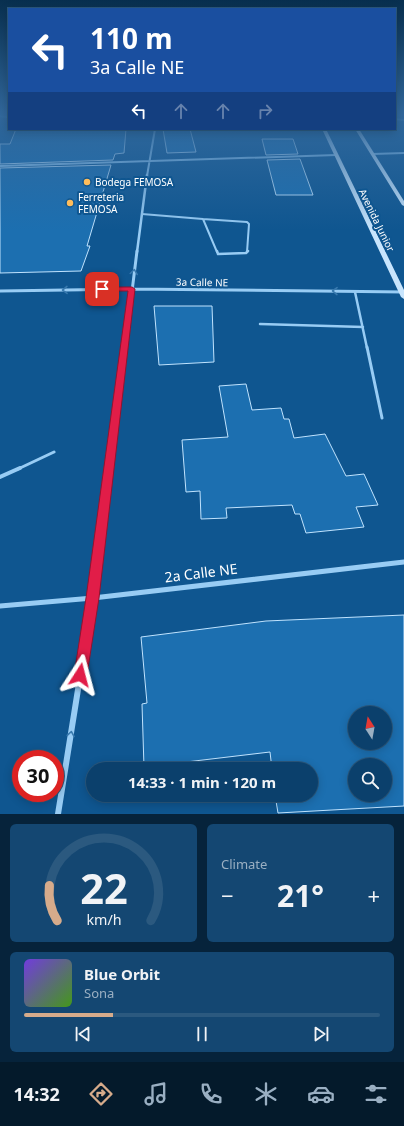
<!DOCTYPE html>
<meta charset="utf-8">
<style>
body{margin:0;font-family:"Noto Sans",sans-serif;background:#144772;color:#f1f3f6;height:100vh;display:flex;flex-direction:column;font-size:15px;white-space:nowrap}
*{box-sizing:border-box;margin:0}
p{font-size:13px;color:#9aafc2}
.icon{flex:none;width:22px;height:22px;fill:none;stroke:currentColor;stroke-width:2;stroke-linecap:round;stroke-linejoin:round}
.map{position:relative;height:814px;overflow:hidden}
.side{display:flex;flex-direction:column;gap:10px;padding:10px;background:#06233b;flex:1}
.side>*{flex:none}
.banner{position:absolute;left:8px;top:8px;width:388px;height:122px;border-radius:0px;box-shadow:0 2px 10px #0003,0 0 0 1px #2b597f;background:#1a4fa0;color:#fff;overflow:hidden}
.needle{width:26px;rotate:349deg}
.tools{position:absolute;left:348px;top:706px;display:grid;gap:8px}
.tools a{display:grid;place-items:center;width:44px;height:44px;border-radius:50%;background:#0b406c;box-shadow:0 2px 10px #0003,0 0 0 1px #2b597f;font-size:20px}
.speed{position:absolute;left:12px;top:750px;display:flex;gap:8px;font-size:20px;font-weight:700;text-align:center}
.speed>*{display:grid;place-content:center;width:52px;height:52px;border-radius:50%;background:#0b406c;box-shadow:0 2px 10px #0003,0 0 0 1px #2b597f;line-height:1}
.speed .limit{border:6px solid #d22;background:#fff;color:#111}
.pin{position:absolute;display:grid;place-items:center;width:34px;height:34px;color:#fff;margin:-17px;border-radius:8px;box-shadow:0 2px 6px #0006}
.me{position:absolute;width:44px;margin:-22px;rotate:9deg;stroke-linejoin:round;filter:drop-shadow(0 0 3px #0008)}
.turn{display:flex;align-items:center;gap:14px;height:84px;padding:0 16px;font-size:18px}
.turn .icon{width:52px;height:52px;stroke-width:2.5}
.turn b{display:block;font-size:28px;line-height:34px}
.lanes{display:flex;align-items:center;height:38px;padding:0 16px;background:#0003;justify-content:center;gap:20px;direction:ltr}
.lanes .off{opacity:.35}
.big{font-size:30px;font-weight:700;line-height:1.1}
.side .card{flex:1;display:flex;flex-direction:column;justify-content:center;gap:6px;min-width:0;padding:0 14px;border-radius:6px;background:#144772}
.side .dial{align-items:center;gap:0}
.dial svg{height:104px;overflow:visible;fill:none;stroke:#2b597f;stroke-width:7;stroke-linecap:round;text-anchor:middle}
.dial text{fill:#f1f3f6;stroke:none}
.song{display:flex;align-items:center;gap:12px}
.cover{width:48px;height:48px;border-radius:6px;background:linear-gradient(135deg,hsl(260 70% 55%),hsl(100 70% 35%))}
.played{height:4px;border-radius:2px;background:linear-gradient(90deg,#d6ab8b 25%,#2b597f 25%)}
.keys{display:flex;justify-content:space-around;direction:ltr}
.heat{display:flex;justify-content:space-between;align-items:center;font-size:22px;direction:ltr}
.side .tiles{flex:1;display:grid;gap:10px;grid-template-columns:1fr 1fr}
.card:last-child{grid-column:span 2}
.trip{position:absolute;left:86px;top:762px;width:232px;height:40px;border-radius:20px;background:#0b406c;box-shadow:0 2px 10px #0003,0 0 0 1px #2b597f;font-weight:700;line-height:40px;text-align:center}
.menu{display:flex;height:64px;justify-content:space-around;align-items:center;background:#041a2b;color:#9aafc2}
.menu .icon{width:28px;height:28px}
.menu .active{color:#d6ab8b}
.menu b{font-size:18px;color:#f1f3f6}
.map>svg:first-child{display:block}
.building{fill:#1c6fb0;stroke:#c0e3fe;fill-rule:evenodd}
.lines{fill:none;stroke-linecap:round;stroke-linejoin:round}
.lane-far3{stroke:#98ccf4;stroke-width:2}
.lane-far2{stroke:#98ccf4;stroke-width:2.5}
.lane-far1{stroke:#98ccf4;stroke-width:3}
.lane{stroke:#98ccf4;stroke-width:4}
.street-far5{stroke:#98ccf4;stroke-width:2}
.street-far4{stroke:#98ccf4;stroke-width:2.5}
.street-far3{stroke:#98ccf4;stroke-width:3}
.street-far2{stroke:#98ccf4;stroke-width:4}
.street-far1{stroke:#98ccf4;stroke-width:5}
.street{stroke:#98ccf4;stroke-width:6}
.secondary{fill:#c8e5fd;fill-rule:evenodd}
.oneway{stroke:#3879ae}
.route{fill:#e11d48;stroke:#92132f}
.poi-dot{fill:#ffbd5b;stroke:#0f5690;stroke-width:1.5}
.labels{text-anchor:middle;stroke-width:4;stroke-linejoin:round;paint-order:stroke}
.far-poi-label{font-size:10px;fill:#fff;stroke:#0f5690;text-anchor:start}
.far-street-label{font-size:10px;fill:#fff;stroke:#0f5690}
.near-street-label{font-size:14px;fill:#fff;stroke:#0f5690}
</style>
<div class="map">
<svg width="404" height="814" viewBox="0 0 404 814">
<rect width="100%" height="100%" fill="#0f5690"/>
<path class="building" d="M16 129H126L124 153 115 154 113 160 0 164V144H10Z
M163 129H190L196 152 167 153Z
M262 139H293L298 154 266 155Z
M300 159 313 195H276L267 160Z
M111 165 87 246H90L81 271 0 273V168Z
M154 306H212L214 362 159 365Z
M246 384 252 410 281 408 284 419H289L294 438 325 434 346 476 364 474 378 505 356 507 364 527 306 533 300 514H295L292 505 226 508 227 518 201 519 200 491 186 492 182 440 228 437 219 386Z
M404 615V806L278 813 275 795H311V769H272L270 752 144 767 142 704 147 703 141 637 266 621ZM355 713H385V743H355ZM355 765H385V795H355Z"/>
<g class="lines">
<path class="lane-far3" d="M142 214 203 219
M203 219 247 222 249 224 247 252
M203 219 217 252"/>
<path class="lane-far2" d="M217 251 218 254 246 253 248 251
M355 292 367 348
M260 324 363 327"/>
<path class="lane-far1" d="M367 347 382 418
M18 469 54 452"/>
<path class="lane" d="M0 477 20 468"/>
<path class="street-far5" d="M0 116 9 117
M395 119 404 120
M372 154 404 153
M0 166 336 155
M147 176 155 129"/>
<path class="street-far4" d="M137 252 147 175"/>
<path class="street-far3" d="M0 291 132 289 404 292
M125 348 137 251"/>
<path class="street-far2" d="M109 469 125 347"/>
<path class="street-far1" d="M0 606 93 598 404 562
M89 622 109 468"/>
<path class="street" d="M58 814 89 621"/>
<path class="secondary" d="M322 129H326L404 290V299L401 297Z
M355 129H359L404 201V206L402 205Z"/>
</g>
<defs><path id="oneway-chevron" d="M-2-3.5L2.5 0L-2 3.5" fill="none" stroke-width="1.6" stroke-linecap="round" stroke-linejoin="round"/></defs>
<g class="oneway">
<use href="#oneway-chevron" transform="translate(134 272) rotate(-82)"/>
<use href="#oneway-chevron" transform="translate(65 290) rotate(179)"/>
<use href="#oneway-chevron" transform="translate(335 291) rotate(-179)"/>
<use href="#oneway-chevron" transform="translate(71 734) rotate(-81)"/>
</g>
<linearGradient id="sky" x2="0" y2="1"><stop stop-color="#082f4f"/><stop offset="0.5" stop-color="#31689c"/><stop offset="1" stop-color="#31689c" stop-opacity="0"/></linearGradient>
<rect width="404" height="230" fill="url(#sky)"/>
<path class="route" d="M102 287H132L135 289 99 598 87 675 85 680 80 682 76 680 74 675 86 598 128 291H100L99 289Z"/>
<g class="poi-dot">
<circle cx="87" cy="182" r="4"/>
<circle cx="70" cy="203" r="4"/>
</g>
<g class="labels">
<g class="far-poi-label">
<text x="95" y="186">Bodega FEMOSA</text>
<text x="78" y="201">Ferreteria<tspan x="78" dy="12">FEMOSA</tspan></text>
</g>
<g class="far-street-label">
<text transform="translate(377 220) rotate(64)" y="4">Avenida Junior</text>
<text transform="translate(202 282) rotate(1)" y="4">3a Calle NE</text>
</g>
<g class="near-street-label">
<text transform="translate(201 573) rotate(-7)" y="5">2a Calle NE</text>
</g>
</g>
</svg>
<div class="tools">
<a><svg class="needle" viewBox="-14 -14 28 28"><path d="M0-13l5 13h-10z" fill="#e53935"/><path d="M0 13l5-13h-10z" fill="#9aafc2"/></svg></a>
<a><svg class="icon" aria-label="search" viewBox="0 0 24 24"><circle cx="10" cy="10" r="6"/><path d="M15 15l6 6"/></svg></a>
</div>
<div class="speed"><div class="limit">30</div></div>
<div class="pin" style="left:102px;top:289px;background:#d93025"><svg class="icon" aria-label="arrive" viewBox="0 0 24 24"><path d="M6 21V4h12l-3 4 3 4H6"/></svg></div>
<svg class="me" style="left:80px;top:675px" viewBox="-20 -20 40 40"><path d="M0-17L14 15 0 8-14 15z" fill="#e11d48" stroke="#fff" stroke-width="4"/></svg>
<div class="trip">14:33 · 1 min · 120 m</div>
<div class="banner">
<div class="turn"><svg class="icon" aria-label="left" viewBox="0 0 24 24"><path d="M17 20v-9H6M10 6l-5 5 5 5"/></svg><div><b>110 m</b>3a Calle NE</div></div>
<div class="lanes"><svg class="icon" aria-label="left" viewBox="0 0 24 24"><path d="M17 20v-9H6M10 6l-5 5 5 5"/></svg><svg class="icon off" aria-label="ahead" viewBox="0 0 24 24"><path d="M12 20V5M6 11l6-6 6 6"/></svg><svg class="icon off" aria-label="ahead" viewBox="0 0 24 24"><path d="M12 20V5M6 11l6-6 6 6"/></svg><svg class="icon off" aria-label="right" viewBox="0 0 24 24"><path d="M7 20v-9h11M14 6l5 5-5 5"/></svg></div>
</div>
</div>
<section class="side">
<div class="tiles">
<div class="card dial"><svg viewBox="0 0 100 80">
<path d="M14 69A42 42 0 1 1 86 69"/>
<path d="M14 69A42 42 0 0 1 8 42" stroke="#d6ab8b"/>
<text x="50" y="56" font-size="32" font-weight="700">22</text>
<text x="50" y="72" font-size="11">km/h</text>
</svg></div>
<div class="card"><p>Climate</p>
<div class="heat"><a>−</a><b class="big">21°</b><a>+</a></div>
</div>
<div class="card">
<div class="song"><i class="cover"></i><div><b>Blue Orbit</b><p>Sona</p></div></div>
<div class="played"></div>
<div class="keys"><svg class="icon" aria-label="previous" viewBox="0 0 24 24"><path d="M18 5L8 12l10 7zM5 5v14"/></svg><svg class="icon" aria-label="pause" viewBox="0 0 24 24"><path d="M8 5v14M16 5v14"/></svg><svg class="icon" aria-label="next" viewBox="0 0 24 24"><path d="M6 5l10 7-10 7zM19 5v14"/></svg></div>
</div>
</div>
</section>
<nav class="menu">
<b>14:32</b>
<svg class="icon active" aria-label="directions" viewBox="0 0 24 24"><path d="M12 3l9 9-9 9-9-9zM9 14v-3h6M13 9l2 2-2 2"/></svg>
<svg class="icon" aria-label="music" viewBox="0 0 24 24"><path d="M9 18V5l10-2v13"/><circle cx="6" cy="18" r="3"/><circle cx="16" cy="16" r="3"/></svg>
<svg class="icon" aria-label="phone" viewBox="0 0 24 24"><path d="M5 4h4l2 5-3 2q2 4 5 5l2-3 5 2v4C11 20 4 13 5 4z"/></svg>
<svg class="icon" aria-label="climate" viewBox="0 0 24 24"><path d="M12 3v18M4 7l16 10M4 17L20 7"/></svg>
<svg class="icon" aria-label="car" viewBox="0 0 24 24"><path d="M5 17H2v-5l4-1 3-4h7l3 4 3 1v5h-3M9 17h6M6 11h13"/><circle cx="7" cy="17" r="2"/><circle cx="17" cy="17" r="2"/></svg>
<svg class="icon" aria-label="filters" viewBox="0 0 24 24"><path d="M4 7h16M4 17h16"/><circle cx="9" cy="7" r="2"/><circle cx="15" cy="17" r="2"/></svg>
</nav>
